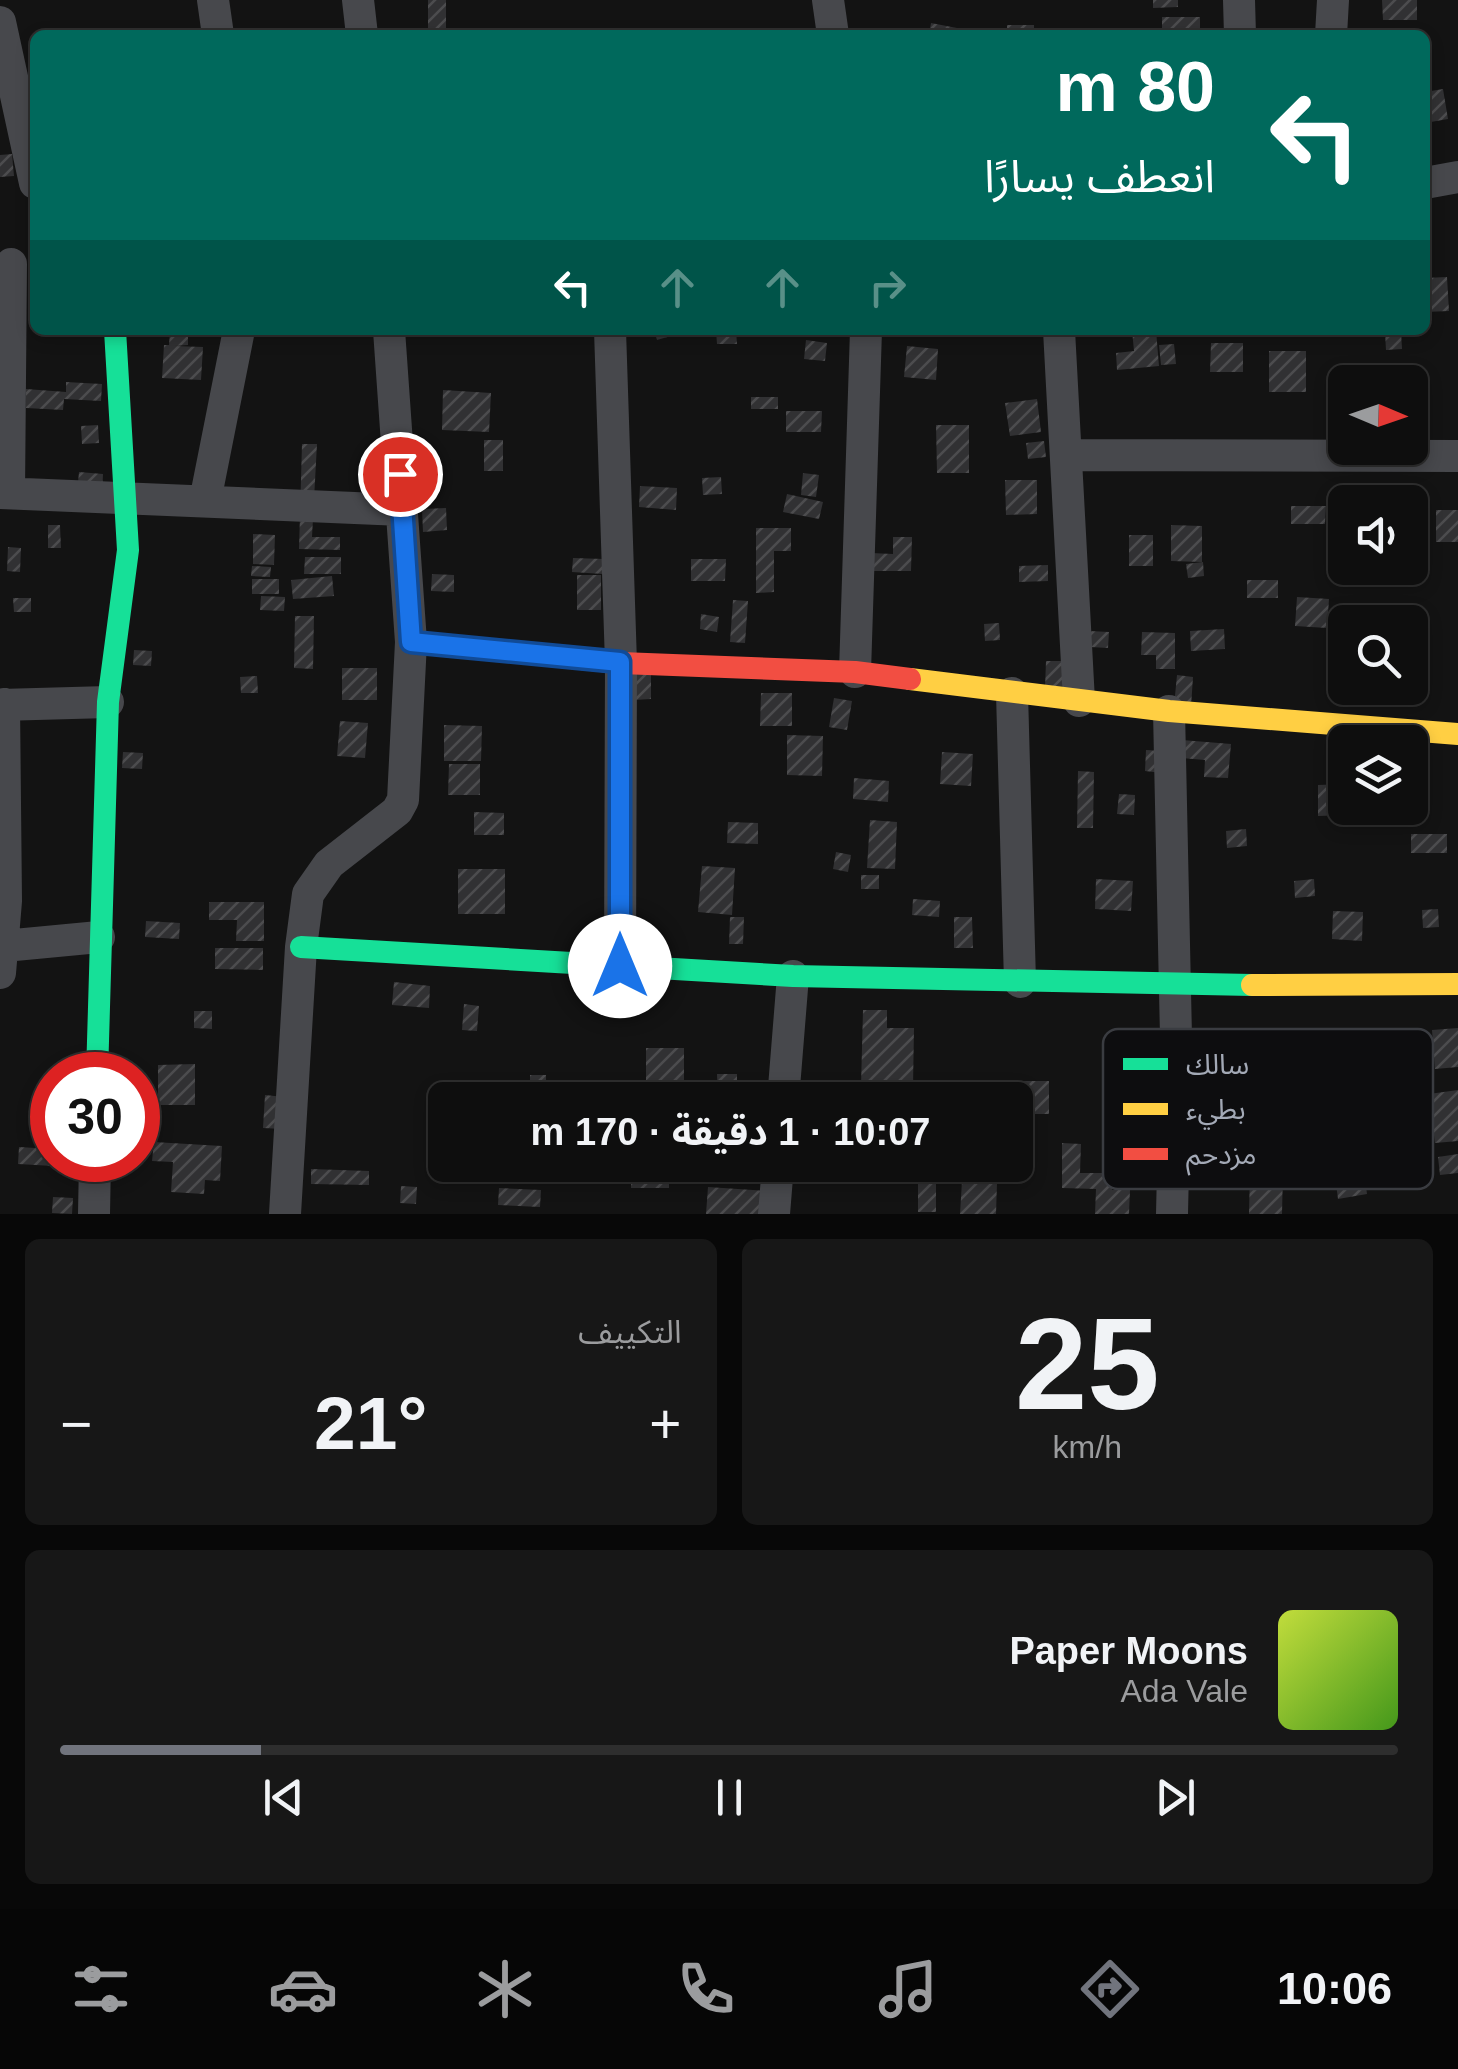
<!DOCTYPE html>
<html lang="ar">
<meta charset="utf-8">
<style>
body{margin:0;font-family:Arial,"Noto Sans Arabic",sans-serif;background:#171717;color:#f1f3f6;direction:rtl;height:100vh;display:flex;flex-direction:column;font-size:38px;white-space:nowrap}
*{box-sizing:border-box;margin:0}
p{font-size:32px;color:#9b9c9e}
.icon{flex:none;width:55px;height:55px;fill:none;stroke:currentColor;stroke-width:2;stroke-linecap:round;stroke-linejoin:round}
.map{position:relative;height:1214px;overflow:hidden;direction:ltr}
.drawer{display:flex;flex-direction:column;gap:25px;padding:25px;background:#080808;flex:1}
.drawer>*{flex:none}
.banner{position:absolute;left:30px;top:30px;width:1400px;height:305px;border-radius:15px;box-shadow:0 5px 15px #0003,0 0 0 2px #2e2e2e;direction:rtl;background:#00695c;color:#fff;overflow:hidden}
.needle{width:65px;rotate:92deg}
.buttons{position:absolute;left:1328px;top:365px;display:grid;gap:20px}
.buttons a{display:grid;place-items:center;width:100px;height:100px;border-radius:15px;background:#0e0e0e;box-shadow:0 5px 15px #0003,0 0 0 2px #2e2e2e;font-size:50px}
.speed{position:absolute;left:30px;top:1052px;display:flex;gap:20px;font-size:50px;font-weight:700;text-align:center}
.speed>*{display:grid;place-content:center;width:130px;height:130px;border-radius:50%;background:#0e0e0e;box-shadow:0 5px 15px #0003,0 0 0 2px #2e2e2e;line-height:1}
.speed .limit{border:15px solid #d22;background:#fff;color:#111}
.pin{position:absolute;display:grid;place-items:center;width:85px;height:85px;color:#fff;margin:-42px;border:5px solid #fff;border-radius:50%;box-shadow:0 2px 10px #0007}
.me{position:absolute;width:110px;margin:-55px;rotate:0deg;stroke-linejoin:round;filter:drop-shadow(0 0 8px #0008)}
.turn{display:flex;align-items:center;gap:35px;height:210px;padding:0 50px;font-size:45px}
.turn .icon{width:130px;height:130px;stroke-width:2.5}
.turn b{display:block;font-size:70px;line-height:85px}
.lanes{display:flex;align-items:center;height:95px;padding:0 50px;background:#0003;justify-content:center;gap:50px;direction:ltr}
.lanes .off{opacity:.35}
.big{font-size:75px;font-weight:700;line-height:1.1}
.drawer .card{flex:1;display:flex;flex-direction:column;justify-content:center;gap:15px;min-width:0;padding:0 35px;border-radius:15px;background:#171717}
.drawer .dial{align-items:center;gap:0}
.dial b{font-size:130px;line-height:1}
.song{display:flex;align-items:center;gap:30px}
.cover{width:120px;height:120px;border-radius:15px;background:linear-gradient(135deg,hsl(70 70% 55%),hsl(100 70% 35%))}
.played{height:10px;border-radius:5px;background:linear-gradient(90deg,#71747d 15%,#2e2e2e 15%)}
.keys{display:flex;justify-content:space-around;direction:ltr}
.heat{display:flex;justify-content:space-between;align-items:center;font-size:55px;direction:ltr}
.drawer .tiles{flex:1;display:grid;gap:25px;grid-template-columns:1fr 1fr}
.card:last-child{grid-column:span 2}
.trip{position:absolute;left:428px;top:1082px;width:605px;height:100px;border-radius:15px;background:#0e0e0e;box-shadow:0 5px 15px #0003,0 0 0 2px #2e2e2e;font-weight:700;line-height:100px;text-align:center;direction:rtl}
.tab-bar{display:flex;height:160px;justify-content:space-around;align-items:center;background:#060606;color:#9b9c9e}
.tab-bar .icon{width:70px;height:70px}
.tab-bar .active{color:#71747d}
.tab-bar b{font-size:45px;color:#f1f3f6}
.map>svg:first-child{display:block}
.building{fill:url(#building-hatch)}
.lines{fill:none;stroke-linecap:round;stroke-linejoin:round}
.street{stroke:#47484c;stroke-width:32}
.fast{stroke:#16e098;stroke-width:22}
.slow{stroke:#ffcf43;stroke-width:22}
.jam{stroke:#f24e42;stroke-width:22}
.route-casing{stroke:#114b97;stroke-width:25}
.route{stroke:#1a73e8;stroke-width:18}
.key{fill:#0d0d0f;stroke:#3a3c41;stroke-width:2.5}
.key-label{font-size:28px;fill:#a3a9b6}
</style>
<div class="map">
<svg width="1458" height="1214" viewBox="0 0 1458 1214">
<defs>
<pattern id="building-hatch" width="6" height="6" patternUnits="userSpaceOnUse" patternTransform="scale(2.5)"><rect width="6" height="6" fill="#313133"/><path d="M-1 1l2-2M0 6l6-6M5 7l2-2" fill="none" stroke="#4c4c4e"/></pattern>
</defs>
<rect width="100%" height="100%" fill="#131313"/>
<path class="building" d="M428 0H446V28L428 29Z
M1153 0H1178V7L1153 8Z
M1382 0H1417V20H1383Z
M1162 17H1200V35H1162Z
M931 23 962 29 961 35H929Z
M1007 25H1034V35H1007Z
M1443 89 1448 119 1425 123V92Z
M12 154 14 176 0 177V155Z
M1447 277 1449 311 1425 312V278Z
M170 330H188V345L175 346 203 347 201 380 162 378 164 345H169Z
M654 330H688V331L657 340Z
M716 330H736L737 344H717Z
M988 330H1024V334L989 337Z
M1132 330H1156L1159 366 1117 370 1116 353 1134 351Z
M1401 331 1402 349 1386 350 1385 333Z
M806 340 827 343 825 361 804 359Z
M1211 343H1243V372H1210Z
M1174 344 1176 364 1161 365 1159 345Z
M907 346 938 349 936 380 904 377Z
M1269 351H1306V392H1269Z
M66 382 102 384 101 401 64 399 63 410 26 408V389L66 392Z
M443 390 491 393 489 432 442 430Z
M751 397H778V409H751Z
M1037 399 1041 432 1010 436 1005 403Z
M786 411H822L821 432H786Z
M98 425 99 443 82 444 81 426Z
M936 425H969V473H937Z
M484 440H503V471H484Z
M1044 441 1046 457 1028 459 1026 443Z
M302 444H317L312 537H340V550L299 549Z
M79 472 103 474 102 495 77 493Z
M803 473 819 475 816 497 801 495Z
M721 477 722 494 703 495 702 478Z
M1005 480H1037V514L1006 515Z
M640 486 677 488 676 510 639 507Z
M787 494 823 502 819 519 783 512Z
M1410 502H1427V546H1410Z
M1291 506H1326L1325 524H1291Z
M446 508 447 530 423 532 422 509Z
M1436 510H1458V542H1436Z
M48 525H60L61 548H48Z
M1171 525 1202 526V562L1171 561Z
M756 528H791V551H774V592L756 593Z
M253 534 275 535 274 565 253 564Z
M1129 535H1153V566H1129Z
M893 537H912L911 571H871V553L893 554Z
M8 547 21 548 20 572 7 571Z
M305 557H341V574H304Z
M573 558 604 559 603 574 572 572Z
M691 559H726L725 581H691Z
M1203 562 1204 576 1188 578 1186 564Z
M1048 565V581L1019 582V566Z
M252 566 271 567 270 577 251 576Z
M432 574 454 575V592L431 591Z
M577 575H601V610H577Z
M332 576 334 596 293 599 291 580Z
M252 579H279V594H252Z
M1247 580H1278V598H1247Z
M261 596 285 597 284 611 260 610Z
M1297 597 1329 599 1327 628 1295 626Z
M13 598H31V612H14Z
M733 600 748 601 745 643 730 642Z
M701 614 719 617 717 632 700 629Z
M295 616H314L313 669 294 668Z
M999 623 1000 640 985 641 984 624Z
M1224 629 1225 649 1191 651 1190 631Z
M1090 631 1109 632 1108 648 1090 647Z
M1142 632 1175 633V669H1156V655H1141Z
M1339 649 1345 650V680L1337 679Z
M134 650 152 651 151 666 133 665Z
M1046 661H1064L1062 689 1045 688Z
M342 668H377V700H342Z
M634 672H651V699L634 700Z
M1177 675 1193 677 1191 707 1174 706Z
M257 676 258 693H241L240 677Z
M761 693H792V726H760Z
M834 698 852 701 847 730 829 727Z
M340 721 368 723 365 758 337 756Z
M444 725 482 726 481 761H444Z
M787 735 823 736 822 776 787 775Z
M1182 740 1231 744 1228 778 1204 777 1205 760 1181 758Z
M1146 750 1164 751 1162 773 1145 771Z
M123 752 143 753 142 769 122 768Z
M942 752 973 754 971 786 940 784Z
M449 764H480V795H448Z
M1078 771 1094 772 1093 828H1077Z
M854 778 889 781 888 802 853 799Z
M1345 784V808H1350V815L1318 816V785Z
M1119 794 1135 795 1134 815 1117 814Z
M474 812 504 813V835H474Z
M870 820 897 822 895 869 867 868Z
M728 822 758 823V844L727 843Z
M1246 829 1247 846 1227 848 1226 831Z
M1411 834H1447V853H1411Z
M836 852 851 855 848 872 833 869Z
M702 866 735 868 732 915 698 912Z
M458 869H505V914H458Z
M861 875H879V889H861Z
M1096 879 1133 881 1131 911 1095 909Z
M1314 879 1315 896 1295 898 1294 881Z
M913 899 940 901 939 917 912 915Z
M209 902H264V941H236L237 920H209Z
M1438 909 1439 927 1423 928 1422 910Z
M1333 911 1363 912 1362 941 1332 939Z
M730 917H744L743 944H729Z
M954 917H972L973 948H954Z
M146 921 180 923 179 939 145 937Z
M215 948H263V970L215 969Z
M394 982 430 986 429 1008 392 1005Z
M464 1004 479 1006 477 1031 462 1030Z
M863 1010H887V1028H914L913 1087 861 1086Z
M194 1011H212V1029L194 1028Z
M1458 1028V1067L1435 1069 1432 1030Z
M646 1048H684V1100H646Z
M195 1064V1105H158V1065Z
M717 1074H737V1099H718Z
M530 1075H546V1087H568V1100H530Z
M1021 1081H1049V1114H1021Z
M1107 1087 1122 1090 1119 1107 1103 1104Z
M1458 1090V1141L1435 1143 1429 1094Z
M265 1095 284 1097 282 1129 263 1128Z
M154 1142 222 1146 220 1181 205 1180 204 1194 171 1192 173 1162 152 1161Z
M1062 1143 1081 1144 1080 1173H1113L1112 1190H1130L1129 1214H1095L1096 1189 1062 1188Z
M19 1147 52 1149 53 1166 18 1164Z
M1458 1154V1173L1440 1175 1438 1157Z
M1363 1163 1367 1194 1338 1199 1334 1168Z
M631 1165H669V1188H631Z
M713 1165H742V1175H713Z
M885 1165H909L908 1179 884 1177Z
M311 1169 369 1171V1185L311 1184Z
M1250 1169 1283 1171 1282 1214H1249Z
M918 1180H936V1212H918Z
M962 1181 997 1183 996 1214H960Z
M401 1186 417 1187 416 1204 400 1203Z
M708 1187 767 1191 766 1214H706Z
M499 1188 541 1190 540 1207 498 1205Z
M53 1197 73 1198 72 1214 52 1213Z"/>
<g class="lines">
<path class="street" d="M213 0 218 35
M358 0 362 35
M828 0 833 35
M1239 0 1240 35
M0 22 35 183
M1331 35 1333 0
M1425 183 1458 177
M610 330 621 663 620 967
M1059 330 1079 701
M1067 455 1458 456
M0 493 402 510
M9 493 11 264
M205 501 239 330
M855 672 866 330
M1012 693 1020 982
M0 705 108 702
M1169 711 1176 1037 1172 1214
M4 946 99 937
M0 973 6 901 4 704
M783 1100 793 976
M94 1214 95 1160
M285 1214 301 947 308 894 329 864 397 811 403 800 411 642 389 330
M774 1214 778 1165"/>
<path class="fast" d="M301 947 793 976 1252 985
M97 1075 108 702 128 550 115 330"/>
<path class="slow" d="M910 679 1169 711 1458 734
M1252 985 1458 984"/>
<path class="jam" d="M411 642 621 663 855 672 910 679"/>
</g>
<g class="lines">
<g class="route-casing">
<path id="route" d="M400 474 411 642 620 662V966"/>
</g>
<use href="#route" class="route"/>
</g>
<rect x="1103" y="1029" width="330" height="160" rx="15" class="key"/>
<rect x="1123" y="1058" width="45" height="12" fill="#16e098"/>
<rect x="1123" y="1103" width="45" height="12" fill="#ffcf43"/>
<rect x="1123" y="1148" width="45" height="12" fill="#f24e42"/>
<g class="key-label">
<text x="1186" y="1074">سالك</text>
<text x="1186" y="1119">بطيء</text>
<text x="1186" y="1164">مزدحم</text>
</g>
</svg>
<div class="buttons">
<a><svg class="needle" viewBox="-14 -14 28 28"><path d="M0-13l5 13h-10z" fill="#e53935"/><path d="M0 13l5-13h-10z" fill="#9b9c9e"/></svg></a>
<a><svg class="icon" aria-label="sound" viewBox="0 0 24 24"><path d="M4 9h4l5-4v14l-5-4H4zM17 9q2 3 0 6"/></svg></a>
<a><svg class="icon" aria-label="search" viewBox="0 0 24 24"><circle cx="10" cy="10" r="6"/><path d="M15 15l6 6"/></svg></a>
<a><svg class="icon" aria-label="layers" viewBox="0 0 24 24"><path d="M12 4l9 5-9 5-9-5zM3 14l9 5 9-5"/></svg></a>
</div>
<div class="speed"><div class="limit">30</div></div>
<div class="pin" style="left:400px;top:474px;background:#d93025"><svg class="icon" aria-label="arrive" viewBox="0 0 24 24"><path d="M6 21V4h12l-3 4 3 4H6"/></svg></div>
<svg class="me" style="left:620px;top:966px" viewBox="-20 -20 40 40"><circle r="19" fill="#fff"/><path d="M0-13L10 11 0 6-10 11z" fill="#1a73e8"/></svg>
<div class="trip">10:07 · 1 دقيقة · 170 m</div>
<div class="banner">
<div class="turn"><svg class="icon" aria-label="left" viewBox="0 0 24 24"><path d="M17 20v-9H6M10 6l-5 5 5 5"/></svg><div><b>80 m</b>انعطف يسارًا</div></div>
<div class="lanes"><svg class="icon" aria-label="left" viewBox="0 0 24 24"><path d="M17 20v-9H6M10 6l-5 5 5 5"/></svg><svg class="icon off" aria-label="ahead" viewBox="0 0 24 24"><path d="M12 20V5M6 11l6-6 6 6"/></svg><svg class="icon off" aria-label="ahead" viewBox="0 0 24 24"><path d="M12 20V5M6 11l6-6 6 6"/></svg><svg class="icon off" aria-label="right" viewBox="0 0 24 24"><path d="M7 20v-9h11M14 6l5 5-5 5"/></svg></div>
</div>
</div>
<section class="drawer">
<div class="tiles">
<div class="card dial"><b>25</b><p>km/h</p></div>
<div class="card"><p>التكييف</p>
<div class="heat"><a>−</a><b class="big">21°</b><a>+</a></div>
</div>
<div class="card">
<div class="song"><i class="cover"></i><div><b>Paper Moons</b><p>Ada Vale</p></div></div>
<div class="played"></div>
<div class="keys"><svg class="icon" aria-label="previous" viewBox="0 0 24 24"><path d="M18 5L8 12l10 7zM5 5v14"/></svg><svg class="icon" aria-label="pause" viewBox="0 0 24 24"><path d="M8 5v14M16 5v14"/></svg><svg class="icon" aria-label="next" viewBox="0 0 24 24"><path d="M6 5l10 7-10 7zM19 5v14"/></svg></div>
</div>
</div>
</section>
<nav class="tab-bar">
<b>10:06</b>
<svg class="icon active" aria-label="directions" viewBox="0 0 24 24"><path d="M12 3l9 9-9 9-9-9zM9 14v-3h6M13 9l2 2-2 2"/></svg>
<svg class="icon" aria-label="music" viewBox="0 0 24 24"><path d="M9 18V5l10-2v13"/><circle cx="6" cy="18" r="3"/><circle cx="16" cy="16" r="3"/></svg>
<svg class="icon" aria-label="phone" viewBox="0 0 24 24"><path d="M5 4h4l2 5-3 2q2 4 5 5l2-3 5 2v4C11 20 4 13 5 4z"/></svg>
<svg class="icon" aria-label="climate" viewBox="0 0 24 24"><path d="M12 3v18M4 7l16 10M4 17L20 7"/></svg>
<svg class="icon" aria-label="car" viewBox="0 0 24 24"><path d="M5 17H2v-5l4-1 3-4h7l3 4 3 1v5h-3M9 17h6M6 11h13"/><circle cx="7" cy="17" r="2"/><circle cx="17" cy="17" r="2"/></svg>
<svg class="icon" aria-label="filters" viewBox="0 0 24 24"><path d="M4 7h16M4 17h16"/><circle cx="9" cy="7" r="2"/><circle cx="15" cy="17" r="2"/></svg>
</nav>
